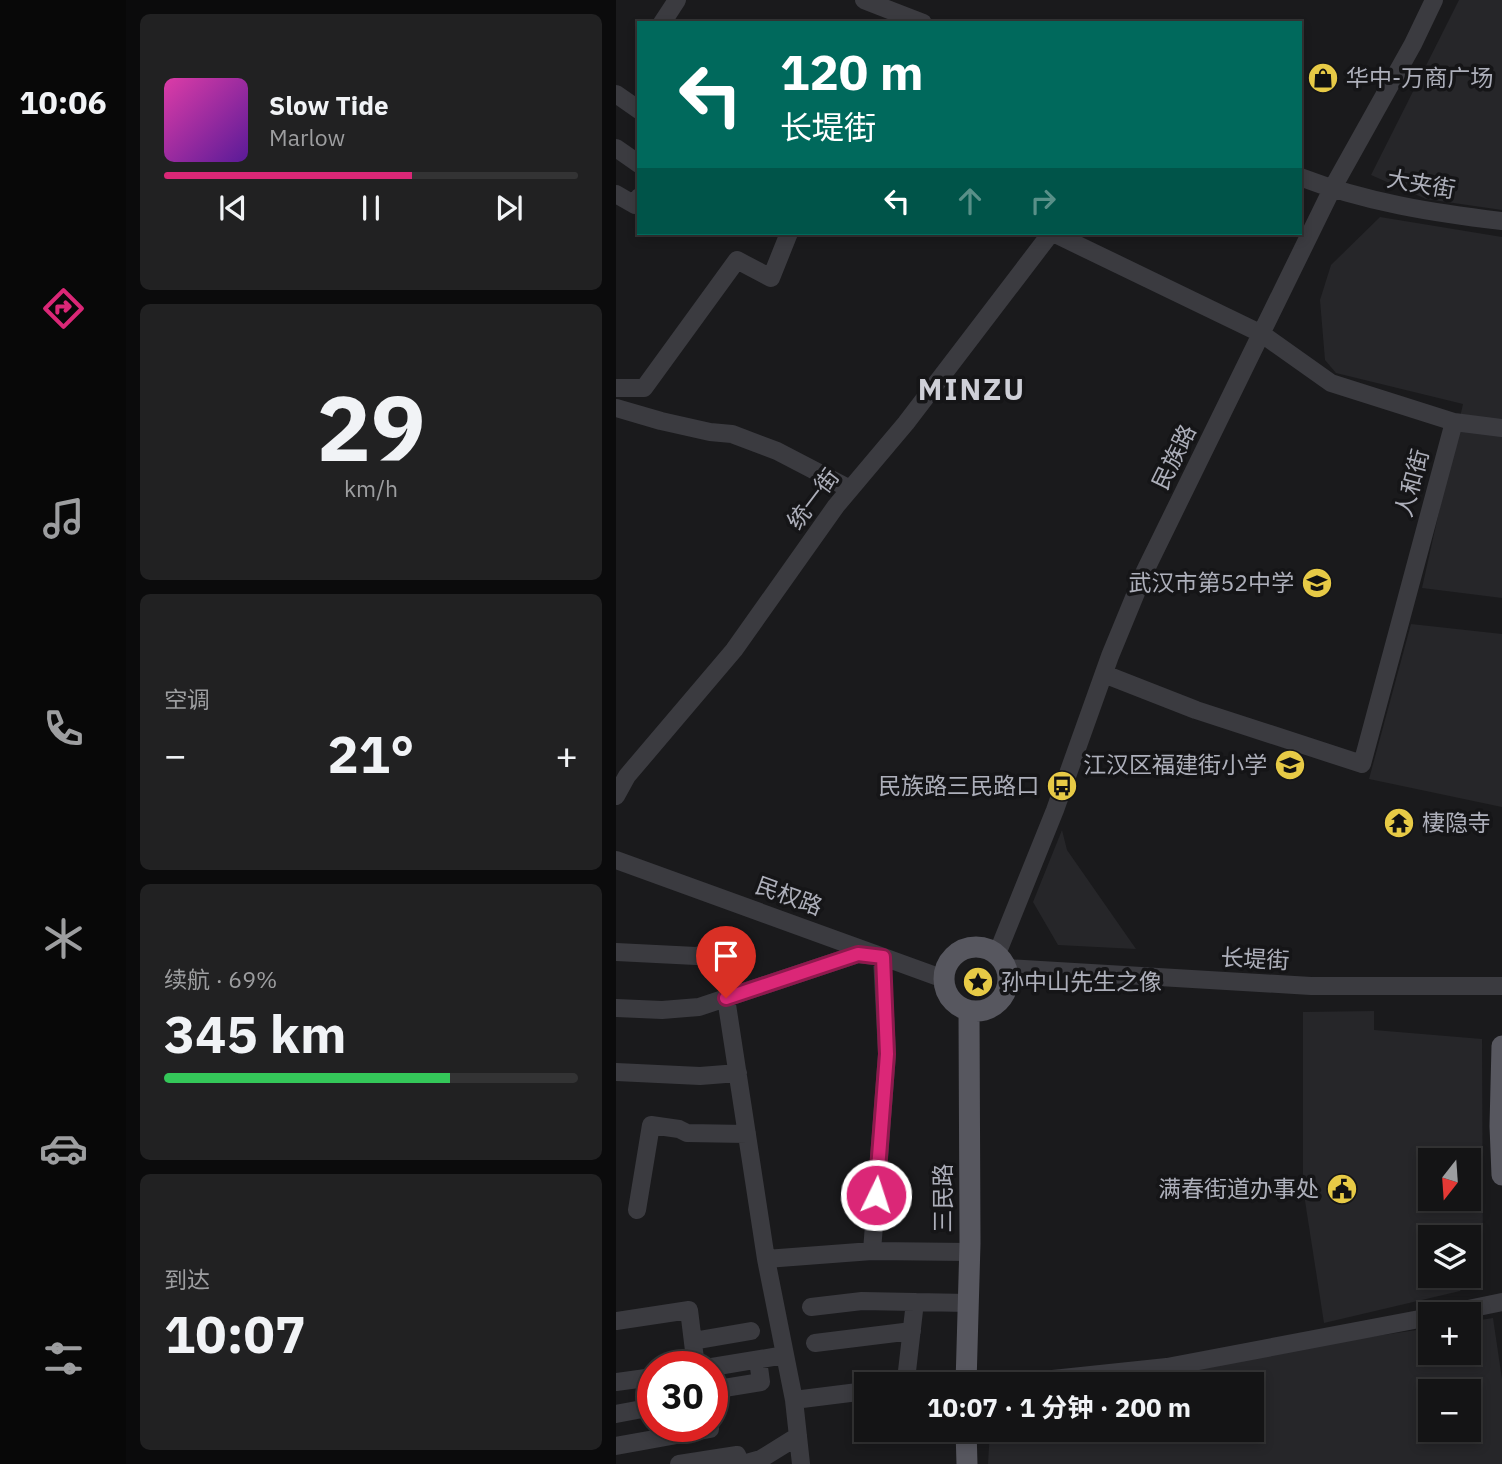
<!DOCTYPE html>
<html lang="zh">
<meta charset="utf-8">
<style>
body{margin:0;font-family:"IBM Plex Sans","Noto Sans SC",sans-serif;background:#212122;color:#f1f3f6;height:100vh;display:flex;flex-direction:column;font-size:26px;white-space:nowrap}
*{box-sizing:border-box;margin:0}
p{font-size:23px;color:#9d9ea0}
.icon{flex:none;width:38px;height:38px;fill:none;stroke:currentColor;stroke-width:2;stroke-linecap:round;stroke-linejoin:round}
.map{position:relative;flex:1;overflow:hidden}
.sheet{display:flex;flex-direction:column;gap:14px;padding:14px;background:#0b0b0c;width:490px}
.sheet>*{flex:none}
.top-card{position:absolute;left:21px;top:21px;width:665px;height:214px;border-radius:0px;box-shadow:0 4px 10px #0003,0 0 0 2px #333334;background:#00695c;color:#fff;overflow:hidden}
.needle{width:46px;rotate:197deg}
.fabs{position:absolute;left:802px;top:1148px;display:grid;gap:14px}
.fabs a{display:grid;place-items:center;width:63px;height:63px;border-radius:0px;background:#141415;box-shadow:0 4px 10px #0003,0 0 0 2px #333334;font-size:35px}
.speed{position:absolute;left:21px;top:1351px;display:flex;gap:14px;font-size:35px;font-weight:700;text-align:center}
.speed>*{display:grid;place-content:center;width:91px;height:91px;border-radius:50%;background:#141415;box-shadow:0 4px 10px #0003,0 0 0 2px #333334;line-height:1}
.speed .limit{border:10px solid #d22;background:#fff;color:#111}
.pin{position:absolute;display:grid;place-items:center;width:60px;height:60px;color:#fff;margin:-72px -30px;border-radius:50% 50% 50% 0;rotate:-45deg;box-shadow:0 0 7px #0007}
.pin .icon{rotate:45deg}
.me{position:absolute;width:77px;margin:-38px;rotate:4deg;stroke-linejoin:round;filter:drop-shadow(0 0 5px #0008)}
.turn{display:flex;align-items:center;gap:24px;height:147px;padding:0 28px;font-size:32px}
.turn .icon{width:91px;height:91px;stroke-width:2.5}
.turn b{display:block;font-size:49px;line-height:60px}
.lanes{display:flex;align-items:center;height:66px;padding:0 28px;background:#0003;justify-content:center;gap:35px;direction:ltr}
.lanes .off{opacity:.35}
.big{font-size:52px;font-weight:700;line-height:1.1}
.sheet .card{flex:1;display:flex;flex-direction:column;justify-content:center;gap:10px;min-width:0;padding:0 24px;border-radius:10px;background:#212122}
.sheet .dial{align-items:center;gap:0}
.dial b{font-size:91px;line-height:1}
.song{display:flex;align-items:center;gap:21px}
.cover{width:84px;height:84px;border-radius:10px;background:linear-gradient(135deg,hsl(320 70% 55%),hsl(270 70% 35%))}
.played{height:7px;border-radius:4px;background:linear-gradient(90deg,#db2777 60%,#333334 60%)}
.keys{display:flex;justify-content:space-around;direction:ltr}
.heat{display:flex;justify-content:space-between;align-items:center;font-size:38px;direction:ltr}
.charge{height:10px;border-radius:5px;background:linear-gradient(90deg,#34c759 69%,#333334 0)}
.trip{position:absolute;left:238px;top:1372px;width:410px;height:70px;border-radius:0px;background:#141415;box-shadow:0 4px 10px #0003,0 0 0 2px #333334;font-weight:700;line-height:70px;text-align:center}
main{display:flex;flex:1;min-height:0}
.tab-bar{display:flex;flex-direction:column;width:126px;justify-content:space-around;align-items:center;background:#080808;color:#9d9ea0}
.tab-bar .icon{width:49px;height:49px}
.tab-bar .current{color:#db2777}
.tab-bar b{font-size:32px;color:#f1f3f6}
.map>svg:first-child{display:block}
.built{fill:#262629;fill-rule:evenodd}
.lines{fill:none;stroke-linecap:round;stroke-linejoin:round}
.minor{stroke:#3b3b40;stroke-width:18}
.major{stroke:#57575f;stroke-width:21}
.route-casing{stroke:#8e194d;stroke-width:18}
.route{stroke:#db2777;stroke-width:12}
.labels{text-anchor:middle;stroke-width:7;stroke-linejoin:round;paint-order:stroke}
.poi-label{font-size:23px;fill:#adafba;stroke:#151517;text-anchor:end}
.street-label{font-size:23px;fill:#adafba;stroke:#151517}
.district-label{font-size:30px;font-weight:bold;letter-spacing:2px;fill:#cecfd7;stroke:#151517}
</style>
<main>
<nav class="tab-bar">
<b>10:06</b>
<svg class="icon current" aria-label="directions" viewBox="0 0 24 24"><path d="M12 3l9 9-9 9-9-9zM9 14v-3h6M13 9l2 2-2 2"/></svg>
<svg class="icon" aria-label="music" viewBox="0 0 24 24"><path d="M9 18V5l10-2v13"/><circle cx="6" cy="18" r="3"/><circle cx="16" cy="16" r="3"/></svg>
<svg class="icon" aria-label="phone" viewBox="0 0 24 24"><path d="M5 4h4l2 5-3 2q2 4 5 5l2-3 5 2v4C11 20 4 13 5 4z"/></svg>
<svg class="icon" aria-label="climate" viewBox="0 0 24 24"><path d="M12 3v18M4 7l16 10M4 17L20 7"/></svg>
<svg class="icon" aria-label="car" viewBox="0 0 24 24"><path d="M5 17H2v-5l4-1 3-4h7l3 4 3 1v5h-3M9 17h6M6 11h13"/><circle cx="7" cy="17" r="2"/><circle cx="17" cy="17" r="2"/></svg>
<svg class="icon" aria-label="filters" viewBox="0 0 24 24"><path d="M4 7h16M4 17h16"/><circle cx="9" cy="7" r="2"/><circle cx="15" cy="17" r="2"/></svg>
</nav>
<section class="sheet">
<div class="card">
<div class="song"><i class="cover"></i><div><b>Slow Tide</b><p>Marlow</p></div></div>
<div class="played"></div>
<div class="keys"><svg class="icon" aria-label="previous" viewBox="0 0 24 24"><path d="M18 5L8 12l10 7zM5 5v14"/></svg><svg class="icon" aria-label="pause" viewBox="0 0 24 24"><path d="M8 5v14M16 5v14"/></svg><svg class="icon" aria-label="next" viewBox="0 0 24 24"><path d="M6 5l10 7-10 7zM19 5v14"/></svg></div>
</div>
<div class="card dial"><b>29</b><p>km/h</p></div>
<div class="card"><p>空调</p>
<div class="heat"><a>−</a><b class="big">21°</b><a>+</a></div>
</div>
<div class="card"><p>续航 · 69%</p><b class="big">345 km</b><div class="charge"></div></div>
<div class="card"><p>到达</p><b class="big">10:07</b></div>
</section>
<div class="map">
<svg width="886" height="1464" viewBox="0 0 886 1464">
<rect width="100%" height="100%" fill="#1a1a1c"/>
<path class="built" d="M843 0H886V210L810 199 755 175Z
M764 217 886 237V598L806 588 847 404 720 373 709 360 704 300 715 265Z
M795 624 886 634V807L753 779Z
M446 830 451 850 520 949 442 945 417 902Z
M758 1011V1030L866 1039 867 1264 844 1291 708 1323 687 1188V1012ZM852 1160V1199H814V1160ZM852 1237V1276H814V1237Z
M877 1318 886 1379V1464H372L374 1430H635V1384H438L814 1328V1353H852V1322ZM814 1391H852V1430H814Z"/>
<g class="lines">
<path class="minor" d="M248 0 307 23
M46 23 61 0
M0 94 23 110
M0 148 23 164
M684 177C749 202 817 213 886 221
M0 194 19 205 23 197
M437 233 646 334 715 383 838 422 746 764 580 710 488 674
M0 388H28L121 260 155 278 173 233
M0 408 45 421 94 432 116 434 161 451 234 489
M838 422 886 428
M0 796 11 776 118 650 220 506 290 423 435 233
M0 860 328 979
M0 952 80 956 114 948
M381 954 439 810 494 656 529 571 716 189 797 44 818 0
M390 968 695 986H886
M110 998 150 1259 178 1400 185 1464
M0 1008 46 1010 83 1007 242 954 266 957 271 1054 256 1251
M0 1072 84 1076 122 1073
M21 1210 35 1125 63 1129 71 1133 131 1134
M150 1259 256 1251 353 1252
M195 1307 246 1301 352 1303
M828 1314 886 1302
M0 1321 73 1310 80 1367
M77 1341 135 1331
M199 1343 296 1331
M96 1367 169 1355
M291 1371 299 1302
M0 1382 37 1377
M312 1384 350 1380 408 1382 551 1367 814 1317
M96 1390 145 1382 142 1360
M178 1400 250 1391
M0 1414 37 1407
M0 1446 94 1429
M63 1464 121 1455 125 1464
M127 1464 145 1459 182 1436"/>
<path class="major" d="M328 979a32 32 0 1 1 64 0a32 32 0 1 1-64 0Z
M886 1046 884 1126 886 1175
M350 1384 354 1243 353 1011
M350 1430 351 1464"/>
</g>
<g class="lines">
<g class="route-casing">
<path id="route" d="M110 998 242 954 267 957 271 1054 260 1195"/>
</g>
<use href="#route" class="route"/>
</g>
<defs>
<g id="shop-disc" transform="scale(1.575)"><circle r="9.5" fill="#e7ca46" stroke="#151517"/><path d="M-5-2.5h2.3a2.7 3.5 0 0 1 5.4 0H5L5.5 6h-11ZM-1.5-2.5h3a1.5 2.3 0 0 0-3 0Z" fill="#111"/></g>
<g id="school-disc" transform="scale(1.575)"><circle r="9.5" fill="#e7ca46" stroke="#151517"/><path d="M0-5L7-2L0 1L-7-2ZM-4 1L0 2.5L4 1V4Q0 6-4 4Z" fill="#111"/></g>
<g id="bus-disc" transform="scale(1.575)"><circle r="9.5" fill="#e7ca46" stroke="#151517"/><path d="M-5-6H5V4H4V6H2V4H-2V6H-4V4H-5ZM-3.5-4V0h7V-4ZM-3.5 1.2v1.5H-2V1.2ZM2 1.2v1.5H3.5V1.2Z" fill="#111"/></g>
<g id="temple-disc" transform="scale(1.575)"><circle r="9.5" fill="#e7ca46" stroke="#151517"/><path d="M0-6L5-2H3V0L6.5 2.5H4V6H1.5V3h-3V6H-4V2.5H-6.5L-3 0V-2H-5Z" fill="#111"/></g>
<g id="sight-disc" transform="scale(1.575)"><circle r="9.5" fill="#e7ca46" stroke="#151517"/><path d="M0-6L1.8-2.2L6-1.7L2.9 1.2L3.7 5.4L0 3.3L-3.7 5.4L-2.9 1.2L-6-1.7L-1.8-2.2Z" fill="#111"/></g>
<g id="civic-disc" transform="scale(1.575)"><circle r="9.5" fill="#e7ca46" stroke="#151517"/><path d="M-.6-6.5H3V-4.5H.6V-3L4-1V1h2V6H-6V1h2V-1L-.6-3ZM-1.2 2.5V6h2.4V2.5Z" fill="#111"/></g>
</defs>
<g fill-rule="evenodd">
<use href="#shop-disc" x="707" y="78"/>
<use href="#school-disc" x="701" y="583"/>
<use href="#school-disc" x="674" y="765"/>
<use href="#bus-disc" x="446" y="786"/>
<use href="#temple-disc" x="783" y="823"/>
<use href="#sight-disc" x="362" y="982"/>
<use href="#civic-disc" x="726" y="1189"/>
</g>
<g class="labels">
<g class="poi-label">
<text x="730" y="86" text-anchor="start">华中-万商广场</text>
<text x="678" y="591">武汉市第52中学</text>
<text x="651" y="773">江汉区福建街小学</text>
<text x="423" y="794">民族路三民路口</text>
<text x="806" y="831" text-anchor="start">棲隐寺</text>
<text x="385" y="990" text-anchor="start">孙中山先生之像</text>
<text x="703" y="1197">满春街道办事处</text>
</g>
<g class="street-label">
<text transform="translate(805 184) rotate(10)" y="8">大夹街</text>
<text transform="translate(558 457) rotate(-64)" y="8">民族路</text>
<text transform="translate(796 483) rotate(-75)" y="8">人和街</text>
<text transform="translate(197 499) rotate(-53)" y="8">统一街</text>
<text transform="translate(173 896) rotate(20)" y="8">民权路</text>
<text transform="translate(639 959) rotate(3)" y="8">长堤街</text>
<text transform="translate(327 1198) rotate(-90)" y="8">三民路</text>
</g>
<g class="district-label">
<text x="356" y="400">MINZU</text>
</g>
</g>
</svg>
<div class="fabs">
<a><svg class="needle" viewBox="-14 -14 28 28"><path d="M0-13l5 13h-10z" fill="#e53935"/><path d="M0 13l5-13h-10z" fill="#9d9ea0"/></svg></a>
<a><svg class="icon" aria-label="layers" viewBox="0 0 24 24"><path d="M12 4l9 5-9 5-9-5zM3 14l9 5 9-5"/></svg></a>
<a>+</a>
<a>−</a>
</div>
<div class="speed"><div class="limit">30</div></div>
<div class="pin" style="left:110px;top:998px;background:#d93025"><svg class="icon" aria-label="arrive" viewBox="0 0 24 24"><path d="M6 21V4h12l-3 4 3 4H6"/></svg></div>
<svg class="me" style="left:260px;top:1195px" viewBox="-20 -20 40 40"><circle r="17" fill="#db2777" stroke="#fff" stroke-width="3"/><path d="M0-11L8 9 0 5-8 9z" fill="#fff"/></svg>
<div class="trip">10:07 · 1 分钟 · 200 m</div>
<div class="top-card">
<div class="turn"><svg class="icon" aria-label="left" viewBox="0 0 24 24"><path d="M17 20v-9H6M10 6l-5 5 5 5"/></svg><div><b>120 m</b>长堤街</div></div>
<div class="lanes"><svg class="icon" aria-label="left" viewBox="0 0 24 24"><path d="M17 20v-9H6M10 6l-5 5 5 5"/></svg><svg class="icon off" aria-label="ahead" viewBox="0 0 24 24"><path d="M12 20V5M6 11l6-6 6 6"/></svg><svg class="icon off" aria-label="right" viewBox="0 0 24 24"><path d="M7 20v-9h11M14 6l5 5-5 5"/></svg></div>
</div>
</div>
</main>
